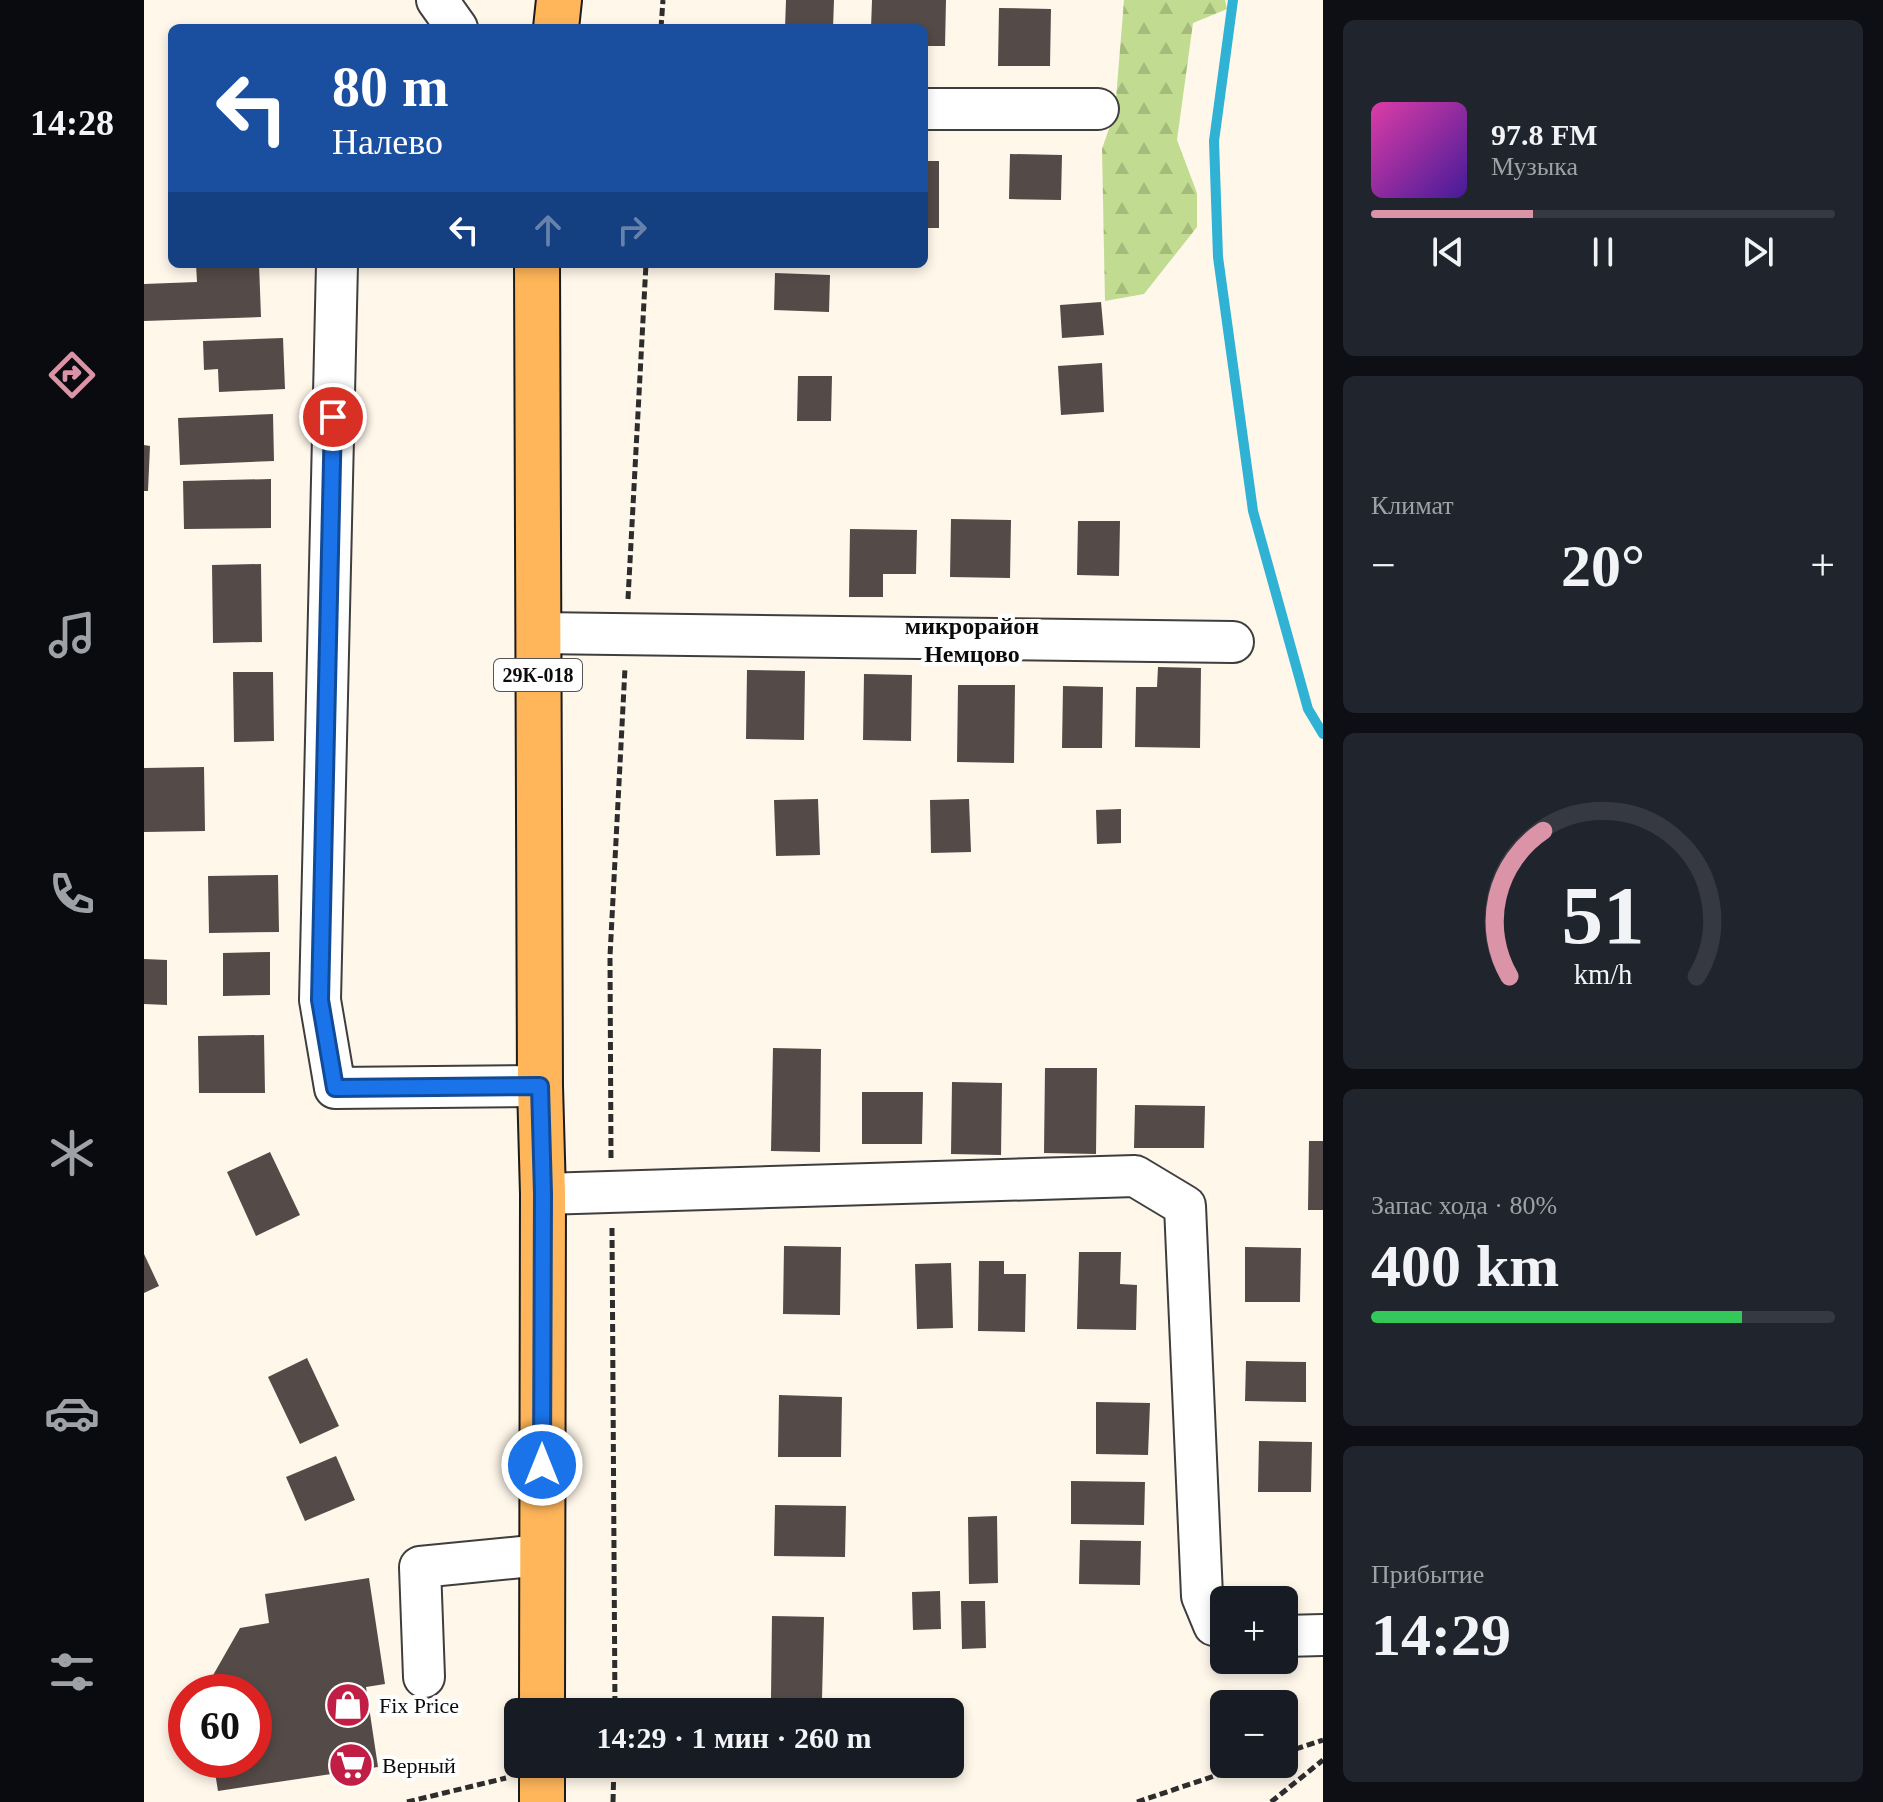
<!DOCTYPE html>
<html lang="ru">
<meta charset="utf-8">
<style>
body{margin:0;font-family:Georgia,serif;background:#20242c;color:#f1f3f6;height:100vh;display:flex;flex-direction:column;font-size:30px;white-space:nowrap}
*{box-sizing:border-box;margin:0}
p{font-size:26px;color:#9ea1a6}
.icon{flex:none;width:44px;height:44px;fill:none;stroke:currentColor;stroke-width:2;stroke-linecap:round;stroke-linejoin:round}
.map{position:relative;flex:1;overflow:hidden}
.side{display:flex;flex-direction:column;gap:20px;padding:20px;background:#0d0f14;width:560px}
.side>*{flex:none}
.banner{position:absolute;left:24px;top:24px;width:760px;height:244px;border-radius:12px;box-shadow:0 4px 12px #0003;background:#1a4fa0;color:#fff;overflow:hidden}
.buttons{position:absolute;left:1066px;top:1586px;display:grid;gap:16px}
.buttons a{display:grid;place-items:center;width:88px;height:88px;border-radius:12px;background:#171b24;box-shadow:0 4px 12px #0003;font-size:40px}
.speed{position:absolute;left:24px;top:1674px;display:flex;gap:16px;font-size:40px;font-weight:700;text-align:center}
.speed>*{display:grid;place-content:center;width:104px;height:104px;border-radius:50%;background:#171b24;box-shadow:0 4px 12px #0003;line-height:1}
.speed .limit{border:12px solid #d22;background:#fff;color:#111}
.pin{position:absolute;display:grid;place-items:center;width:68px;height:68px;color:#fff;margin:-34px;border:4px solid #fff;border-radius:50%;box-shadow:0 2px 8px #0007}
.me{position:absolute;width:88px;margin:-44px;rotate:0deg;stroke-linejoin:round;filter:drop-shadow(0 0 6px #0008)}
.turn{display:flex;align-items:center;gap:28px;height:168px;padding:0 32px;font-size:36px}
.turn .icon{width:104px;height:104px;stroke-width:2.5}
.turn b{display:block;font-size:56px;line-height:68px}
.lanes{display:flex;align-items:center;height:76px;padding:0 32px;background:#0003;justify-content:center;gap:40px;direction:ltr}
.lanes .off{opacity:.35}
.big{font-size:60px;font-weight:800;line-height:1.1}
.side .widget{flex:1;display:flex;flex-direction:column;justify-content:center;gap:12px;min-width:0;padding:0 28px;border-radius:12px;background:#20242c}
.side .dial{align-items:center;gap:0}
.dial svg{height:208px;overflow:visible;fill:none;stroke:#363941;stroke-width:7;stroke-linecap:round;text-anchor:middle}
.dial text{fill:#f1f3f6;stroke:none}
.song{display:flex;align-items:center;gap:24px}
.cover{width:96px;height:96px;border-radius:12px;background:linear-gradient(135deg,hsl(320 70% 55%),hsl(260 70% 35%))}
.played{height:8px;border-radius:4px;background:linear-gradient(90deg,#db93a7 35%,#363941 35%)}
.keys{display:flex;justify-content:space-around;direction:ltr}
.heat{display:flex;justify-content:space-between;align-items:center;font-size:44px;direction:ltr}
.charge{height:12px;border-radius:6px;background:linear-gradient(90deg,#34c759 80%,#363941 0)}
.trip{position:absolute;left:360px;top:1698px;width:460px;height:80px;border-radius:12px;background:#171b24;box-shadow:0 4px 12px #0003;font-weight:800;line-height:80px;text-align:center}
main{display:flex;flex:1;min-height:0}
.menu{display:flex;flex-direction:column;width:144px;justify-content:space-around;align-items:center;background:#090b0e;color:#9ea1a6}
.menu .icon{width:56px;height:56px}
.menu .on{color:#db93a7}
.menu b{font-size:36px;color:#f1f3f6}
.map>svg:first-child{display:block}
.forest{fill:url(#forest-firs)}
.lines{fill:none;stroke-linecap:round;stroke-linejoin:round}
.stream{stroke:#2fb2d3;stroke-width:10}
.building{fill:#544a47}
.minor-casing{stroke:#3e3e3e;stroke-width:44}
.major-casing{stroke:#1c1c1c;stroke-width:48}
.path{stroke:#2d2d2d;stroke-width:5;stroke-dasharray:8 4;stroke-linecap:butt}
.minor{stroke:#fff;stroke-width:40}
.major{stroke:#ffb65a;stroke-width:44}
.route-casing{stroke:#114b97;stroke-width:20}
.route{stroke:#1a73e8;stroke-width:14}
.labels{text-anchor:middle;stroke-width:8;stroke-linejoin:round;paint-order:stroke}
.shield{fill:#fff;stroke:#545454;stroke-width:2}
.shield-label{font-size:20px;font-weight:bold;fill:#0b0b0b}
.poi-label{font-size:22px;fill:#0b0b0b;stroke:#fff;text-anchor:start}
.neighbourhood-label{font-size:24px;font-weight:bold;fill:#0b0b0b;stroke:#fff}
</style>
<main>
<nav class="menu">
<b>14:28</b>
<svg class="icon on" aria-label="directions" viewBox="0 0 24 24"><path d="M12 3l9 9-9 9-9-9zM9 14v-3h6M13 9l2 2-2 2"/></svg>
<svg class="icon" aria-label="music" viewBox="0 0 24 24"><path d="M9 18V5l10-2v13"/><circle cx="6" cy="18" r="3"/><circle cx="16" cy="16" r="3"/></svg>
<svg class="icon" aria-label="phone" viewBox="0 0 24 24"><path d="M5 4h4l2 5-3 2q2 4 5 5l2-3 5 2v4C11 20 4 13 5 4z"/></svg>
<svg class="icon" aria-label="climate" viewBox="0 0 24 24"><path d="M12 3v18M4 7l16 10M4 17L20 7"/></svg>
<svg class="icon" aria-label="car" viewBox="0 0 24 24"><path d="M5 17H2v-5l4-1 3-4h7l3 4 3 1v5h-3M9 17h6M6 11h13"/><circle cx="7" cy="17" r="2"/><circle cx="17" cy="17" r="2"/></svg>
<svg class="icon" aria-label="filters" viewBox="0 0 24 24"><path d="M4 7h16M4 17h16"/><circle cx="9" cy="7" r="2"/><circle cx="15" cy="17" r="2"/></svg>
</nav>
<div class="map">
<svg width="1179" height="1802" viewBox="0 0 1179 1802">
<defs>
<pattern id="forest-firs" width="22" height="20" patternUnits="userSpaceOnUse" patternTransform="scale(2)"><rect width="22" height="20" fill="#c1dc91"/><path d="M5 1l3.5 6h-7zM16 11l3.5 6h-7z" fill="#a4bb7c"/></pattern>
</defs>
<rect width="100%" height="100%" fill="#fff7ea"/>
<path class="forest" d="M980 0H1081L1083 9 1049 23 1033 140 1053 193V227L1000 294 961 301 958 149 971 111Z"/>
<g class="lines">
<path class="stream" d="M1089 0 1070 141 1074 257 1109 511 1164 709 1179 734"/>
</g>
<path class="building" d="M642 0H690L689 28H641Z
M728 0H802L801 46H780V28H727Z
M855 8 907 9 906 66H854Z
M866 154 918 155 917 200 865 199Z
M780 161H795V228H780Z
M52 264H115L117 317 0 321V284L53 282Z
M631 273 686 275 685 312 630 310Z
M957 302 960 335 918 338 916 305Z
M139 338 141 389 75 392 74 369 60 370 59 341Z
M958 363 960 412 917 415 914 366Z
M654 376H688L687 421H653Z
M129 414 130 461 36 465 34 418Z
M0 445 6 446 4 491H0Z
M127 479V528L40 529 39 481Z
M807 519 867 520 866 578 806 577Z
M934 521H976L975 576 933 575Z
M706 529 773 530 772 574H739V597H705Z
M117 564 118 642 69 643 68 565Z
M1014 667 1057 668 1056 748 991 747 992 687H1013Z
M603 670 661 671 660 740 602 739Z
M89 672H129L130 741 90 742Z
M720 674 768 675 767 741 719 740Z
M814 685H871L870 763 813 762Z
M919 686 959 687 958 748H918Z
M60 767 61 831 0 832V768Z
M674 799 676 855 632 856 630 800Z
M825 799 827 852 787 853 786 800Z
M977 809V843L953 844 952 810Z
M134 875 135 932 65 933 64 876Z
M126 952V995L79 996V953Z
M0 959 23 960V1005L0 1004Z
M120 1035 121 1093H55L54 1036Z
M629 1048 677 1049 676 1152 627 1151Z
M901 1068H953L952 1154 900 1153Z
M808 1082 858 1083 857 1155 807 1154Z
M718 1092H779L778 1144H718Z
M991 1105 1061 1106 1060 1148H990Z
M1165 1141H1179V1210H1164Z
M126 1152 156 1215 112 1236 83 1172Z
M640 1246 697 1247 696 1315 639 1314Z
M1101 1247 1157 1248 1156 1302H1101Z
M935 1252H977L976 1284 993 1285 992 1330 933 1329Z
M0 1254 15 1286 0 1293Z
M835 1261H860V1274H882L881 1332 834 1331Z
M807 1263 809 1328 773 1329 771 1264Z
M163 1358 195 1426 156 1444 124 1377Z
M1102 1361 1162 1362V1402L1101 1401Z
M635 1395 698 1397 697 1457H634Z
M952 1402 1006 1403 1004 1455 952 1454Z
M1115 1441 1168 1442 1167 1492H1114Z
M192 1456 211 1500 161 1521 142 1477Z
M927 1481 1001 1482 1000 1525 927 1524Z
M631 1505 702 1506 701 1557 630 1556Z
M853 1516 854 1583 825 1584 824 1517Z
M936 1540 997 1541 996 1585 935 1584Z
M225 1578 241 1684 222 1687 234 1767 74 1791 69 1760H110V1692H70L68 1677 96 1628 125 1623 121 1594Z
M796 1591 797 1629 769 1630 768 1592Z
M817 1601H841L842 1648 818 1649Z
M628 1616 680 1617 678 1699 627 1698Z"/>
<g class="lines">
<g class="minor-casing">
<path id="minor" d="M293 0 313 28
M780 109H954
M193 264 176 1000 191 1088 396 1086
M394 633 1089 642
M399 1194 991 1176 1041 1206 1058 1596 1070 1625 1080 1628
M1140 1636 1179 1635
M280 1677 276 1567 398 1555"/>
</g>
<g class="major-casing">
<path id="major" d="M412 28 415 0
M393 264 396 1086 399 1194 398 1712
M398 1802V1764"/>
</g>
<path class="path" d="M517 28 519 0
M484 599 502 264
M467 1158 466 956 481 668
M468 1228 471 1712
M1140 1753 1179 1740
M263 1802 362 1778
M469 1802 470 1764
M993 1802 1106 1764
M1127 1802 1179 1760"/>
<use href="#minor" class="minor"/>
<use href="#major" class="major"/>
</g>
<g class="lines">
<g class="route-casing">
<path id="route" d="M189 417 176 1000 191 1088 396 1086 399 1194 398 1465"/>
</g>
<use href="#route" class="route"/>
</g>
<defs>
<g id="shop-disc" transform="scale(2.3)"><circle r="9.5" fill="#c11e46" stroke="#fff"/><path d="M-5-2.5h2.3a2.7 3.5 0 0 1 5.4 0H5L5.5 6h-11ZM-1.5-2.5h3a1.5 2.3 0 0 0-3 0Z" fill="#fff"/></g>
<g id="supermarket-disc" transform="scale(2.3)"><circle r="9.5" fill="#c11e46" stroke="#fff"/><path d="M-6-5.5h2.5l.6 2H6L4.5 2H-2.5L-4.4-4H-6ZM-1.5 3.2a1.3 1.3 0 1 0 .1 0ZM3 3.2a1.3 1.3 0 1 0 .1 0Z" fill="#fff"/></g>
</defs>
<g fill-rule="evenodd">
<use href="#shop-disc" x="204" y="1705"/>
<use href="#supermarket-disc" x="207" y="1765"/>
</g>
<g class="labels">
<rect class="shield" x="350" y="659" width="88" height="32" rx="6"/>
<g class="shield-label">
<text x="394" y="682">29К-018</text>
</g>
<g class="poi-label">
<text x="235" y="1713">Fix Price</text>
<text x="238" y="1773">Верный</text>
</g>
<g class="neighbourhood-label">
<text x="828" y="634">микрорайон<tspan x="828" dy="28">Немцово</tspan></text>
</g>
</g>
</svg>
<div class="buttons">
<a>+</a>
<a>−</a>
</div>
<div class="speed"><div class="limit">60</div></div>
<div class="pin" style="left:189px;top:417px;background:#d93025"><svg class="icon" aria-label="arrive" viewBox="0 0 24 24"><path d="M6 21V4h12l-3 4 3 4H6"/></svg></div>
<svg class="me" style="left:398px;top:1465px" viewBox="-20 -20 40 40"><circle r="17" fill="#1a73e8" stroke="#fff" stroke-width="3"/><path d="M0-11L8 9 0 5-8 9z" fill="#fff"/></svg>
<div class="trip">14:29 · 1 мин · 260 m</div>
<div class="banner">
<div class="turn"><svg class="icon" aria-label="left" viewBox="0 0 24 24"><path d="M17 20v-9H6M10 6l-5 5 5 5"/></svg><div><b>80 m</b>Налево</div></div>
<div class="lanes"><svg class="icon" aria-label="left" viewBox="0 0 24 24"><path d="M17 20v-9H6M10 6l-5 5 5 5"/></svg><svg class="icon off" aria-label="ahead" viewBox="0 0 24 24"><path d="M12 20V5M6 11l6-6 6 6"/></svg><svg class="icon off" aria-label="right" viewBox="0 0 24 24"><path d="M7 20v-9h11M14 6l5 5-5 5"/></svg></div>
</div>
</div>
<section class="side">
<div class="widget">
<div class="song"><i class="cover"></i><div><b>97.8 FM</b><p>Музыка</p></div></div>
<div class="played"></div>
<div class="keys"><svg class="icon" aria-label="previous" viewBox="0 0 24 24"><path d="M18 5L8 12l10 7zM5 5v14"/></svg><svg class="icon" aria-label="pause" viewBox="0 0 24 24"><path d="M8 5v14M16 5v14"/></svg><svg class="icon" aria-label="next" viewBox="0 0 24 24"><path d="M6 5l10 7-10 7zM19 5v14"/></svg></div>
</div>
<div class="widget"><p>Климат</p>
<div class="heat"><a>−</a><b class="big">20°</b><a>+</a></div>
</div>
<div class="widget dial"><svg viewBox="0 0 100 80">
<path d="M14 69A42 42 0 1 1 86 69"/>
<path d="M14 69A42 42 0 0 1 27 13" stroke="#db93a7"/>
<text x="50" y="56" font-size="32" font-weight="700">51</text>
<text x="50" y="72" font-size="11">km/h</text>
</svg></div>
<div class="widget"><p>Запас хода · 80%</p><b class="big">400 km</b><div class="charge"></div></div>
<div class="widget"><p>Прибытие</p><b class="big">14:29</b></div>
</section>
</main>
